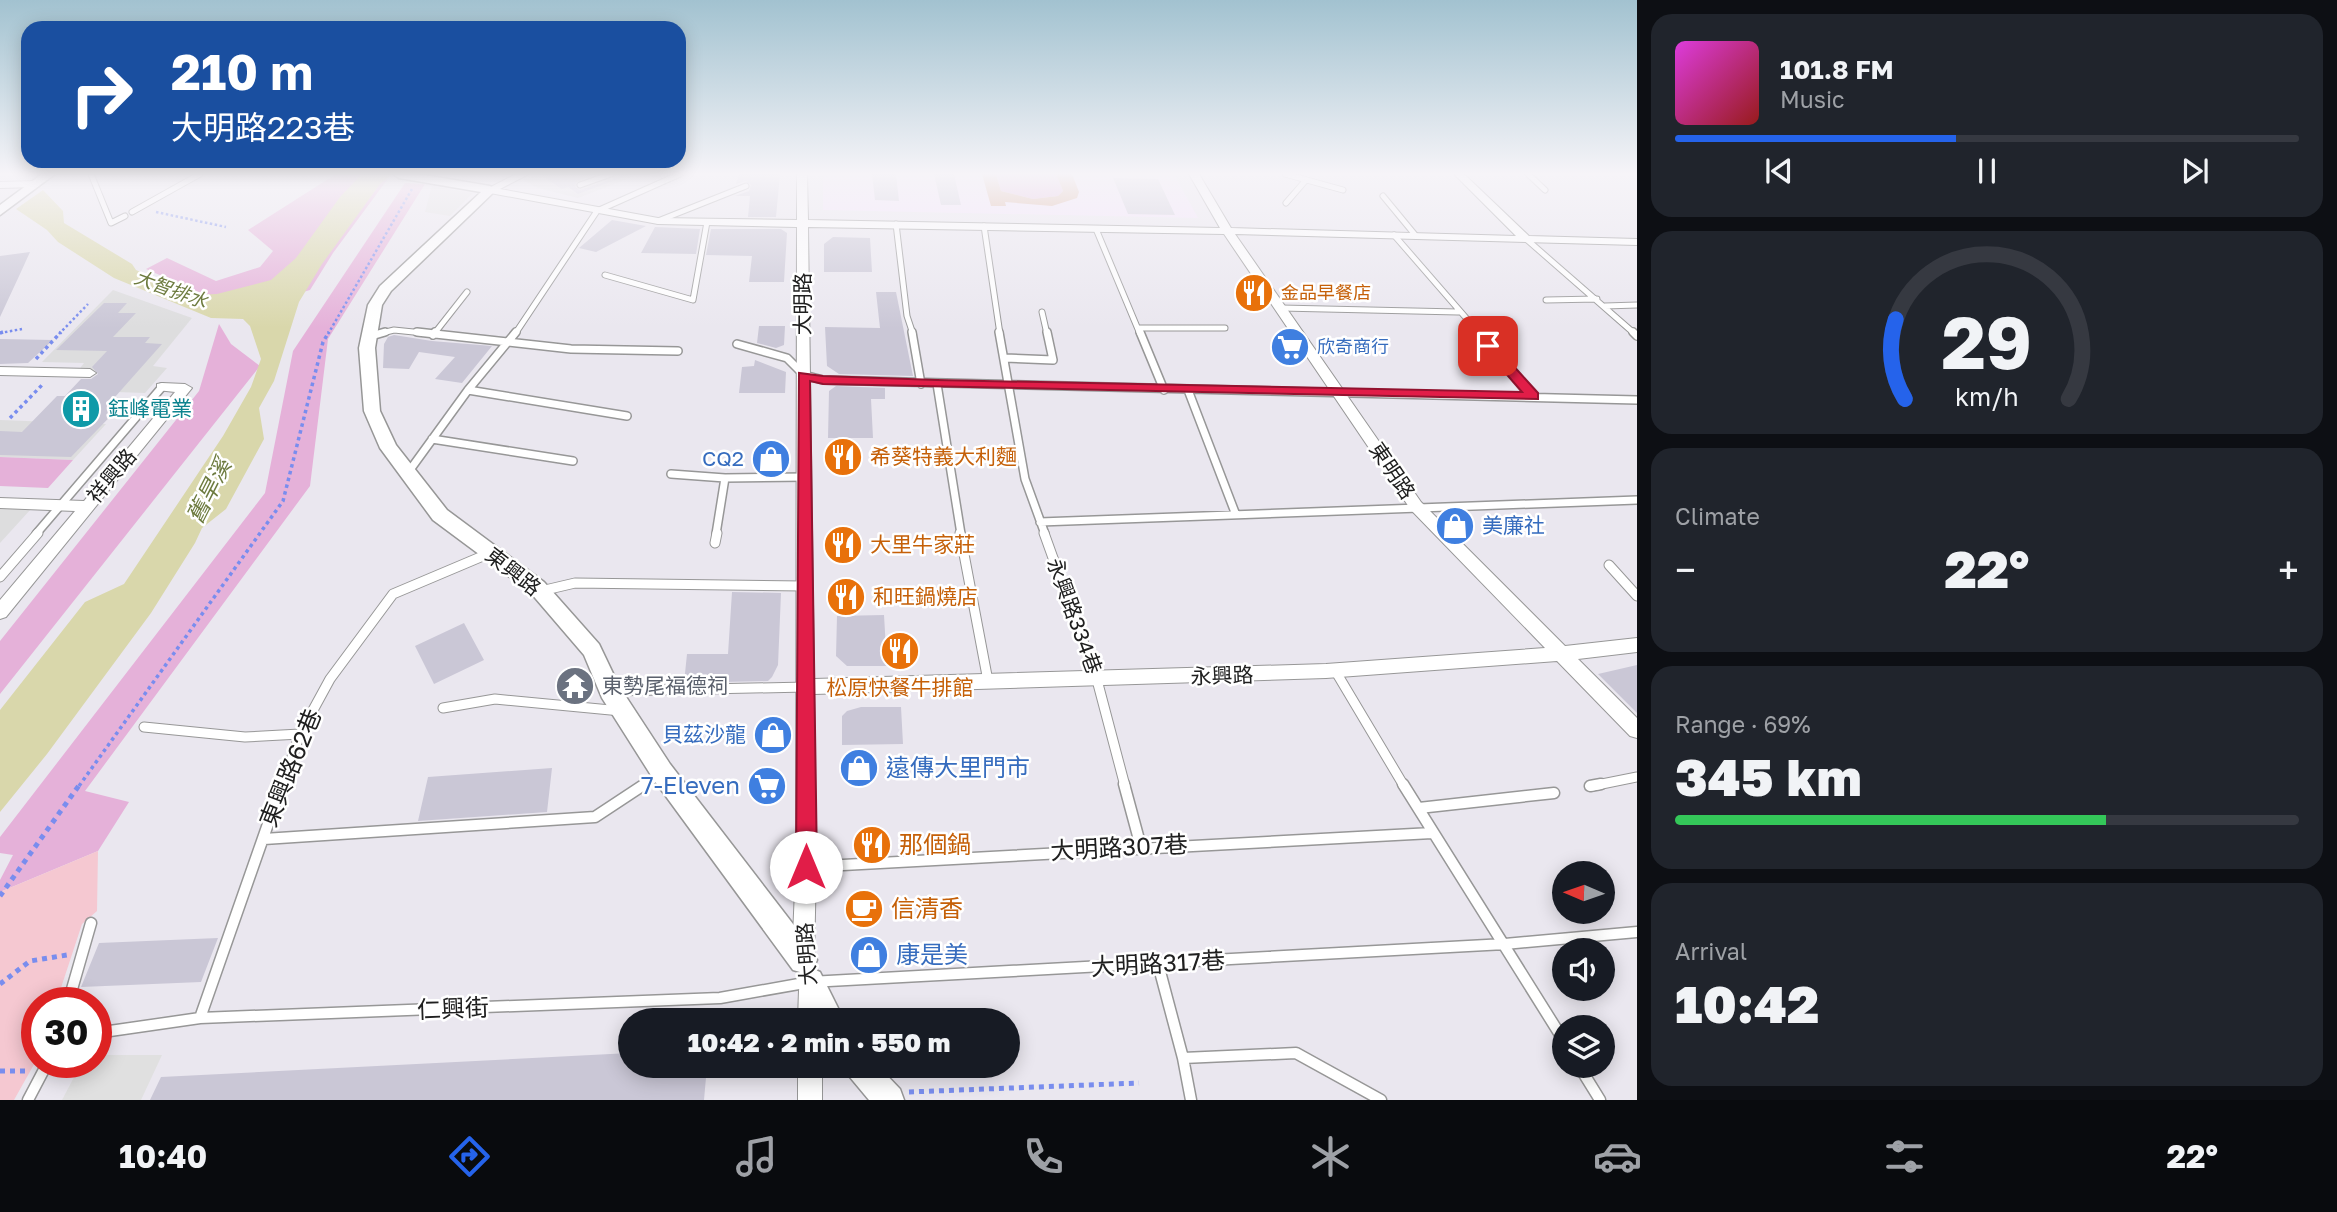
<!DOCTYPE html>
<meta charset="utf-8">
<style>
body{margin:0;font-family:"Golos Text","Noto Sans TC",sans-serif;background:#20242c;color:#f1f3f6;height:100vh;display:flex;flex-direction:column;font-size:26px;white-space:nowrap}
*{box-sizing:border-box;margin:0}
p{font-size:23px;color:#9ea1a6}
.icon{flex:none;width:38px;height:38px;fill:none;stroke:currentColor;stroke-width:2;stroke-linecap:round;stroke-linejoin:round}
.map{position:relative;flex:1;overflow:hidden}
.panel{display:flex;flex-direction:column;gap:14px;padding:14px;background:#0d0f14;width:700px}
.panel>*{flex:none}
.top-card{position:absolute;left:21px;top:21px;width:665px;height:147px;border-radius:21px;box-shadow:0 4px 18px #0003;background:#1a4fa0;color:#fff;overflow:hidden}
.needle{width:46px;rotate:272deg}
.buttons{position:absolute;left:1552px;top:861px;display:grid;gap:14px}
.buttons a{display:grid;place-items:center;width:63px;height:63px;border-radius:50%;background:#171b24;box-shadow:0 4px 18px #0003;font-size:35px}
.speed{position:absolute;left:21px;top:987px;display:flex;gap:14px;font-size:35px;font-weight:700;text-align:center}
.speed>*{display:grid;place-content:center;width:91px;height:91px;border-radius:50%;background:#171b24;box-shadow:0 4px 18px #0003;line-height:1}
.speed .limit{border:10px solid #d22;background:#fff;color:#111}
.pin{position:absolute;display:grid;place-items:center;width:60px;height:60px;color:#fff;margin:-30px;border-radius:14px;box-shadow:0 4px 10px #0006}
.me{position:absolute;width:77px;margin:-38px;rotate:0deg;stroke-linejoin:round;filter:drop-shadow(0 0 5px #0008)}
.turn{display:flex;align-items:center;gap:24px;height:147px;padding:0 35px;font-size:32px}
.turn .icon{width:91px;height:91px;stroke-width:2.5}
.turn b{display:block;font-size:49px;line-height:60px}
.big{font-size:52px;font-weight:800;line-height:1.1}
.panel .tile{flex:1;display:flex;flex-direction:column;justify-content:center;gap:10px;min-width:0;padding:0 24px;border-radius:21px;background:#20242c}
.panel .dial{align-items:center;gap:0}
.dial svg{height:182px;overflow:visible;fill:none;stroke:#363941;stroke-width:7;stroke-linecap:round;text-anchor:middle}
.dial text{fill:#f1f3f6;stroke:none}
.song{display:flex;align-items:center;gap:21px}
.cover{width:84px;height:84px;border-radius:10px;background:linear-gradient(135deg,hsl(300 70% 55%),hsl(0 70% 35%))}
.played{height:7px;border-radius:4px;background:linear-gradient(90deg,#2563eb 45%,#363941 45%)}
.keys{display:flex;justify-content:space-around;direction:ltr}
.heat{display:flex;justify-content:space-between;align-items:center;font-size:38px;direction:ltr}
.charge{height:10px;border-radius:5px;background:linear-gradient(90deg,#34c759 69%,#363941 0)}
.trip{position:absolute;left:618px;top:1008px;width:402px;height:70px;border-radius:35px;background:#171b24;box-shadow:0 4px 18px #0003;font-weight:800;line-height:70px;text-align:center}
.menu{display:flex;height:112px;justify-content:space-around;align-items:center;background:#090b0e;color:#9ea1a6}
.menu .icon{width:49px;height:49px}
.menu .selected{color:#2563eb}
.menu b{font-size:32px;color:#f1f3f6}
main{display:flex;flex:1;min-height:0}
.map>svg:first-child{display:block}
.residential{fill:#ddddde}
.education{fill:#f5e3fd}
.grass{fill:#e5b1d9}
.park{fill:#f5c8d1}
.pitch{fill:#d8a58b}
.parking{fill:#e0e0e0}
.water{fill:#d9d7ab}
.building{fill:#cac7d6}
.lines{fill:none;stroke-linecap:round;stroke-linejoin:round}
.service-far3-casing{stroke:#979797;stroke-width:7}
.service-far2-casing{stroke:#979797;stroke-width:10}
.service-far1-casing{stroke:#979797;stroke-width:11}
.service-casing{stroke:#979797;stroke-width:13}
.minor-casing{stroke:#979797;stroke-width:2}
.tertiary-casing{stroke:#979797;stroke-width:3}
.path-far2{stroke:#798dee;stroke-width:2.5;stroke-dasharray:2.5 2.5;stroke-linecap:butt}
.path-far1{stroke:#798dee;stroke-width:3.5;stroke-dasharray:3.5 3.5;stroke-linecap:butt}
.path{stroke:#798dee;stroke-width:5;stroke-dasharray:5 5;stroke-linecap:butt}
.service-far3{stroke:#fff;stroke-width:5}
.service-far2{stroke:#fff;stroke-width:7}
.service-far1{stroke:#fff;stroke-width:9}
.service{stroke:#fff;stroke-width:10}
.minor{fill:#fff;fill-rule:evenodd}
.tertiary{fill:#fff;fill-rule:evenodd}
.route{fill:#e11d48;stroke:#92132f;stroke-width:2}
.labels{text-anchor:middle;stroke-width:5;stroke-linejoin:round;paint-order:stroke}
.far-food-label{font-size:18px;fill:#c56008;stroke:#fff;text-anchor:start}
.far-shop-label{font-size:18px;fill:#366cbe;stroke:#fff;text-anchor:start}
.far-water-label{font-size:19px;font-style:italic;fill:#6d7b3f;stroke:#fff}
.street-label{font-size:21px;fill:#202020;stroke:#fff}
.culture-label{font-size:21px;fill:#0d838f;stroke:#fff;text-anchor:start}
.food-label{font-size:21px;fill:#c56008;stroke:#fff;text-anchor:start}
.shop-label{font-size:21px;fill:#366cbe;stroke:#fff;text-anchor:end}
.worship-label{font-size:21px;fill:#5b616d;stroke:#fff;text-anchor:start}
.water-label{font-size:23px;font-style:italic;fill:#6d7b3f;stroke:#fff}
.near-street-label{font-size:24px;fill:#202020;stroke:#fff}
.near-shop-label{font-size:24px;fill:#366cbe;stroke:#fff;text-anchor:start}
.near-food-label{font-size:24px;fill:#c56008;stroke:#fff;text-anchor:start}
</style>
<main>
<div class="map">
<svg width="1637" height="1100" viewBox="0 0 1637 1100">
<rect width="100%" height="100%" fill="#eae7ef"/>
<path class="residential" d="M540 174H640L578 198 538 188 523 180Z
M113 290 192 318 153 366 167 368 145 393 88 391 106 372 78 371 84 363 42 362Z
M0 420 106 424 73 460 0 457Z
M0 509H31L0 543Z"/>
<path class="education" d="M823 174H1174L1198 218 823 210Z"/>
<path class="grass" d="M336 174H363L387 180 333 253 310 290 255 306 207 296 146 269 167 258 216 281 260 267 273 251 248 230Z
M996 174H1056L1063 191 1058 196 1033 199 1001 191Z
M405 183 425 184 328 339 310 486 85 791 129 802 98 851 0 892V880L13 855 0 853V837L265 493 293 351Z
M219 324 231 344 260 366 0 694V641L199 391Z
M0 457 73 460 48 488 0 486Z"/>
<path class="park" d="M98 851 97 911 82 924 56 1003H37V1059L14 1100H0V892Z"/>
<path class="pitch" d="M982 174H996L1001 191 1033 199 1058 196 1063 191 1056 174H1072L1079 192 1077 198 1052 206 1005 202 1006 206H991Z"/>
<path class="parking" d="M432 186 473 193 450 216 425 212Z
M96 1055H162L141 1100H62L82 1062H96Z"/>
<path class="water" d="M362 174H393L380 184 322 264 299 302 274 381 259 408 264 439 226 509 202 528 195 543 151 613 47 754 0 812V710L85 602 124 584 223 436 251 387 261 359 250 326 243 319 211 318 114 278 58 242 47 230 16 209 43 190 63 211 64 223 132 264 136 270 192 295 217 294 271 280 296 258 340 197Z"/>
<path class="building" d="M539 174H596L577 181 575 187 580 190 613 179 616 174 629 175 578 194 568 187 562 189Z
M739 174H780L776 217H748L750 196H735L749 191 751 185 746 181 736 184Z
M872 174H896L899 201 875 200Z
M934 174H954L961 205H941Z
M1113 178 1158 179 1175 215 1128 214Z
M612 220 646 226 596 252 579 248Z
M655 227 700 229 696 254 641 253Z
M711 229H781L787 233 784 282H749L752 256 706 255Z
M833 237 870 238 872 272H824V244Z
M30 252 20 274 0 317V256Z
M876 292H896L913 376 839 374 827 366 825 327 880 328Z
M104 303H127L118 313H136L113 337H150L145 343 162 344 115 397H129L71 457 0 455V431L22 432 57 396H65L81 379H91L98 374 92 367 107 351 56 350Z
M759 326H785L784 345 776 348 757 343Z
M394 335 432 341 492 346 462 383 435 379 455 357 419 352 409 369 383 368 384 344 388 337Z
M0 339 53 340 28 363 0 364Z
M755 360 786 372 785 393H739L742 367 754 366Z
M836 386 885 388V399H871L873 438H828L829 391Z
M732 592 781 593 778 665 772 677 768 681 684 683 687 654H728Z
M884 615 887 666H847L836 656 837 616Z
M464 623 484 660 434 684 415 646Z
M1637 665V713L1598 674Z
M861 707H901L903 744 842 745V716L847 711Z
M552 768 547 812 418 821 428 777Z
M218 938 201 982 81 987 99 943Z
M630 1053V1066H707L704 1100H150L161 1077Z"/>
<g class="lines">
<g class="service-far3-casing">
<path id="service-far3" d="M91 174 111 223 125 216
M1285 174 1343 190
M1528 174 1545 190
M580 185 611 174
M1383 196 1416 236
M1286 203 1306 180
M132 212 200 174
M658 221 746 186
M896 224 907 316 913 334
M984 226 1000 334
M1096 229 1140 334
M1394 235 1480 334
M1525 238 1635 334
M605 275 693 300 707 222
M1546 300 1597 299
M1605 306 1637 305
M1281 308 1458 312
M1042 312 1047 334
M1139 328H1225
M378 334 394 330 433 334
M434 334 467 292
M515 334 597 211 680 174"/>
</g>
<g class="service-far2-casing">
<path id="service-far2" d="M417 332 571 349 678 351
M912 332 921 384
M999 332 1025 479 1045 534
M1140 332 1164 390
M1478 332 1533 396
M1633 332 1637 336
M433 335 435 332
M368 337 385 332
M737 344 787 358 804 375 823 380 1637 400
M1005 358 1053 360 1047 332
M937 384 961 534
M468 390 627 416
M1188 390 1236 515
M432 439 573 461
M407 474 468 390 516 332
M671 474 725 478 806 477
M1040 522 1637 500
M36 534 162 387
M716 534 725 478"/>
</g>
<g class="service-far1-casing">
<path id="service-far1" d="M960 533 988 681
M1044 533 1097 680 1125 786
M715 543 717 533
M1609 565 1637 596
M0 577 38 533
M541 591 575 583 803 586
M1336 672 1404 786
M613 691 806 687
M443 708 495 699 621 711
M144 727 245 737 300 734
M282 786 300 734 330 679 393 594 490 553
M642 786 660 774
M1592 786 1637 777"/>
</g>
<g class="service-casing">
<path id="service" d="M1124 784 1141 847
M1403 784 1564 1041
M1590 786 1601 784
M1419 808 1554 793
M264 839 595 817 645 784
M806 867 1432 833
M1158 964 1183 1058 1191 1100
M68 1003 91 923
M200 1018 282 784
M96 1033 200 1018 720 998 810 982 1505 944 1637 932
M1183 1058 1296 1053 1381 1100
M1579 1066 1600 1100
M28 1100 48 1062"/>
</g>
<g class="minor-casing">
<path id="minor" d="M516 174H529L500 189 658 218 797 220V174H807L808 220 1220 228 1189 174H1199L1231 228 1516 236 1454 174H1464L1529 236 1637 239V245L1235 234 1421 502 1565 646 1637 638V652L1578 659 1637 718V738L1630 736 1557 661 1326 678 814 694 816 867 814 959 811 967 803 970 795 967 792 959 796 867 797 227 658 224 490 193 485 190ZM808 227 1224 234 1411 510 1545 648 1326 664 814 679Z
M0 182 36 181 41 184 36 187 0 188Z
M0 367 90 369 96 373 90 377 0 375Z
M162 383 185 384 192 388 6 617 0 619V600L75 511 0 508V498L84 501 175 392 157 390V384Z
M810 979 818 982 821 990V1020H798L799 990 802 982Z
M798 1066H822V1100H798Z"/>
</g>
<g class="tertiary-casing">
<path id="tertiary" d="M42 174H55L0 215V205Z
M393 174H418L490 186 496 190 391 291 382 305 375 348 380 411 396 445 447 510 544 582 599 644 619 686 670 764 813 950 817 960 813 969 820 972 844 1020H815L796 982 800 972 793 970 654 780 602 698 584 655 530 592 433 520 380 448 364 411 359 348 368 305 380 286 481 192 399 178Z
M845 1066H878L900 1089 904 1100H869L849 1076Z"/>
</g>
<path class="path-far2" d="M156 212 226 227
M0 333 22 329
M59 334 88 304
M328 334 412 189"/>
<path class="path-far1" d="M0 333 3 332
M36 359 61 332
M10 418 43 384
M79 786 283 501 323 342 329 332"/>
<path class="path" d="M0 896 80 784
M0 984 30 961 67 955
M0 1071H29
M909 1092 1139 1083"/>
<use href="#service-far3" class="service-far3"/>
<use href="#service-far2" class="service-far2"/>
<use href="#service-far1" class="service-far1"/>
<use href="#service" class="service"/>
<use href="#minor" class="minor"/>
<use href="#tertiary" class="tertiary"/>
</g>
<linearGradient id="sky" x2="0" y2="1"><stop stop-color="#a2c2d0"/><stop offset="0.53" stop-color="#f6f4f8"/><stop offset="1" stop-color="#f6f4f8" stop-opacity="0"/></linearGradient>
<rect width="1637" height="328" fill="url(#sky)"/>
<path class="route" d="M1488 342 1493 343 1538 393V399L823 384 810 381 817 867 814 874 806 877 799 874 796 867 799 373 823 376 937 380 1522 392 1482 346Z"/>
<defs>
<g id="restaurant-disc" transform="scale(2.0125)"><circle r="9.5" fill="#e8710a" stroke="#fff"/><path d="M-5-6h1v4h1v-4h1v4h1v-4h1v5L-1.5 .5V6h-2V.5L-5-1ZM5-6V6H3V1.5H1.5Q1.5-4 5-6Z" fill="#fff"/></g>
<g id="supermarket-disc" transform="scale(2.0125)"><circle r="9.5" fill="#3f7fe0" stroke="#fff"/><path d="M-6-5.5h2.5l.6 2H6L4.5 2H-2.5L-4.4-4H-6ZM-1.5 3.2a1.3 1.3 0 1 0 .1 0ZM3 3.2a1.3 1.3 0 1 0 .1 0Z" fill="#fff"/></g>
<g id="building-disc" transform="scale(2.0125)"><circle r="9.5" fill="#0f9aa8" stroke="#fff"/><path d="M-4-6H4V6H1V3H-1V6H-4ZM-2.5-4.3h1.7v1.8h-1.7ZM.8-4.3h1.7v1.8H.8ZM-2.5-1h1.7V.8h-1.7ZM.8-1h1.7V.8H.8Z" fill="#fff"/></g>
<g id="shop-disc" transform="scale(2.0125)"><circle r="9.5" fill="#3f7fe0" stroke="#fff"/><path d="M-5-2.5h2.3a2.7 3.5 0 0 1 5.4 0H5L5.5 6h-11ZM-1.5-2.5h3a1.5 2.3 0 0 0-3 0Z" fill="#fff"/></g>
<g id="temple-disc" transform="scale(2.0125)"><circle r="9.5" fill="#6b7280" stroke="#fff"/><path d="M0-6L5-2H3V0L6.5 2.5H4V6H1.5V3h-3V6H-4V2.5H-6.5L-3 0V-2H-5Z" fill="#fff"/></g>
<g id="cafe-disc" transform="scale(2.0125)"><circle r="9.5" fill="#e8710a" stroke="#fff"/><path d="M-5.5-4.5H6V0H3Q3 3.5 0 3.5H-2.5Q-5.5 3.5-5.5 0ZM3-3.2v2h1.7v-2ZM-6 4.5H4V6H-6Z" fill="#fff"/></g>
</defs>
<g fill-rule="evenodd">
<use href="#restaurant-disc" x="1254" y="293"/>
<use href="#supermarket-disc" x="1290" y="347"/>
<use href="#building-disc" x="81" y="409"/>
<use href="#restaurant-disc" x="843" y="457"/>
<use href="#shop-disc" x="771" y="459"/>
<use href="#shop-disc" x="1455" y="526"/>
<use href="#restaurant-disc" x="843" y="545"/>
<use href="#restaurant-disc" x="846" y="597"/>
<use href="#restaurant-disc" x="900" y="651"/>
<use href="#temple-disc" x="575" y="686"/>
<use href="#shop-disc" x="773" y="735"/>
<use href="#shop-disc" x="859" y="768"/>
<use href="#supermarket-disc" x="767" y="786"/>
<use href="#restaurant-disc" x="872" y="845"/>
<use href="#cafe-disc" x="864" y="909"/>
<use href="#shop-disc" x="869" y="955"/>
</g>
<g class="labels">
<g class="far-food-label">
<text x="1281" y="299">金品早餐店</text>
</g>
<g class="far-shop-label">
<text x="1317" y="353">欣奇商行</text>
</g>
<g class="far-water-label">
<text transform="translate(171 289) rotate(20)" y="7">大智排水</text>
</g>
<g class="street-label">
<text transform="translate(803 304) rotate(-90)" y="7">大明路</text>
<text transform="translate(1392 471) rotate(56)" y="7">東明路</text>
<text transform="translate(112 476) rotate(-50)" y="7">祥興路</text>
<text transform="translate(513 572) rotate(38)" y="7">東興路</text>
<text transform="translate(1074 616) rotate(70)" y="7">永興路334巷</text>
<text transform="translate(1222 676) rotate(-2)" y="7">永興路</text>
<text transform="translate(807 954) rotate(-94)" y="7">大明路</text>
</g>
<g class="culture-label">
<text x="108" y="416">鈺峰電業</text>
</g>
<g class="food-label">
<text x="870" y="464">希葵特義大利麵</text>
<text x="870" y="552">大里牛家莊</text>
<text x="873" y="604">和旺鍋燒店</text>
<text x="900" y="695" text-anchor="middle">松原快餐牛排館</text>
</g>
<g class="shop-label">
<text x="744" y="466">CQ2</text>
<text x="1482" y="533" text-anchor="start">美廉社</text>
<text x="746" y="742">貝茲沙龍</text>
</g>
<g class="worship-label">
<text x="602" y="693">東勢尾福德祠</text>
</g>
<g class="water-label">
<text transform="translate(209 491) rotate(-63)" y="8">舊旱溪</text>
</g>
<g class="near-street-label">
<text transform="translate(291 768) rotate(-68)" y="8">東興路62巷</text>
<text transform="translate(1119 848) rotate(-3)" y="8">大明路307巷</text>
<text transform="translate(1158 964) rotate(-3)" y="8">大明路317巷</text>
<text transform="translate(453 1009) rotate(-2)" y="8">仁興街</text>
</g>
<g class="near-shop-label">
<text x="886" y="776">遠傳大里門市</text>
<text x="740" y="794" text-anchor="end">7-Eleven</text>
<text x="896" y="963">康是美</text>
</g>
<g class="near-food-label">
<text x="899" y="853">那個鍋</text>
<text x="891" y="917">信清香</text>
</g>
</g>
</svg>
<div class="buttons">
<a><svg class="needle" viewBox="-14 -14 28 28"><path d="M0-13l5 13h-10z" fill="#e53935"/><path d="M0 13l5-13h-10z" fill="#9ea1a6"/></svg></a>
<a><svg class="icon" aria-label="sound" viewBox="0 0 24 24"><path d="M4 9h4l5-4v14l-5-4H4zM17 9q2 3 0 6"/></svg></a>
<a><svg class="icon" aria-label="layers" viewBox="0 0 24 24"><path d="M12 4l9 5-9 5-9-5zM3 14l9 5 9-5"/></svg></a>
</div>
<div class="speed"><div class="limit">30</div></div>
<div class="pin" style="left:1488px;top:346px;background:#d93025"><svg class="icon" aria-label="arrive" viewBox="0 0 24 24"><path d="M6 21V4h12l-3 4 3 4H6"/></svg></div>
<svg class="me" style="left:806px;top:867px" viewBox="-20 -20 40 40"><circle r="19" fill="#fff"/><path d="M0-13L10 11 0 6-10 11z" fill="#e11d48"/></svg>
<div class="trip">10:42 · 2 min · 550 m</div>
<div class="top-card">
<div class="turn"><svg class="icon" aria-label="right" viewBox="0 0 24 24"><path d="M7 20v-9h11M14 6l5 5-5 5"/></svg><div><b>210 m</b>大明路223巷</div></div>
</div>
</div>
<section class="panel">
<div class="tile">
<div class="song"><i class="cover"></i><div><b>101.8 FM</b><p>Music</p></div></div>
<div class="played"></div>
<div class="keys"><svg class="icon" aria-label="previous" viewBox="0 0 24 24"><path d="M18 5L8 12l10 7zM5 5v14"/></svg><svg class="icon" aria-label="pause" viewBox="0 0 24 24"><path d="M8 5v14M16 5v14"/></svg><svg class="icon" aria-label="next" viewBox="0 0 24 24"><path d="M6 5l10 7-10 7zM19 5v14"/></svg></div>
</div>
<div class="tile dial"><svg viewBox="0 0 100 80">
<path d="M14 69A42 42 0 1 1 86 69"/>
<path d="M14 69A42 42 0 0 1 10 34" stroke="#2563eb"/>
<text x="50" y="56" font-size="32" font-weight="700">29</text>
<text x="50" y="72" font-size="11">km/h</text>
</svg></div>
<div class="tile"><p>Climate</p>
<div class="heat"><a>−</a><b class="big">22°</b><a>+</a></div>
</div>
<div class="tile"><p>Range · 69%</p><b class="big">345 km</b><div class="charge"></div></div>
<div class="tile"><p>Arrival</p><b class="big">10:42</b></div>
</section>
</main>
<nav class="menu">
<b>10:40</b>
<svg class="icon selected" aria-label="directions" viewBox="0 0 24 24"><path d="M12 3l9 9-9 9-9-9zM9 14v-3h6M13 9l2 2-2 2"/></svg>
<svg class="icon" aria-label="music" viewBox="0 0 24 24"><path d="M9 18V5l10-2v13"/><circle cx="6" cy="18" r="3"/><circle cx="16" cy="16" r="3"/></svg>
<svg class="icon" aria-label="phone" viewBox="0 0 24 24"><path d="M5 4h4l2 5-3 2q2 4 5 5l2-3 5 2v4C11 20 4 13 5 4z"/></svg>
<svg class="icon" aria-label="climate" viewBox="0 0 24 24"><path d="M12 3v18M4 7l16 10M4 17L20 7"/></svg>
<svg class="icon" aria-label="car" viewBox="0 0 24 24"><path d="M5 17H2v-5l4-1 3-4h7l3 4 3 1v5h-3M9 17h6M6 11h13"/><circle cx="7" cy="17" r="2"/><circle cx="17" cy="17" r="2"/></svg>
<svg class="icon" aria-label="filters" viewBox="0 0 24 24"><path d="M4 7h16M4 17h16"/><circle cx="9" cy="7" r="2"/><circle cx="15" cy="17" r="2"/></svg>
<b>22°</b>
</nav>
